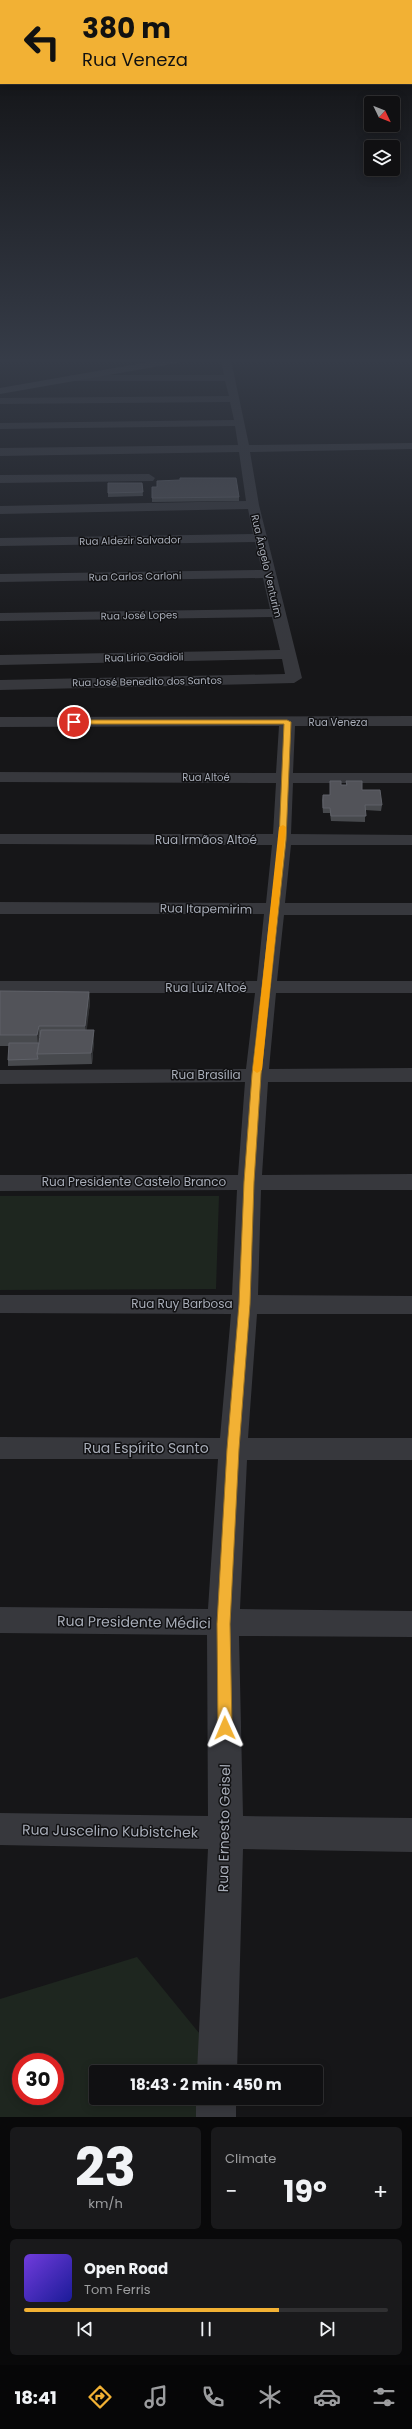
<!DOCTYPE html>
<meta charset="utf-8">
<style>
body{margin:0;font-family:Poppins,sans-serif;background:#19191b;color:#f1f3f6;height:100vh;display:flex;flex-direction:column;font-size:15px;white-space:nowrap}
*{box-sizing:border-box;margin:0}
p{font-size:13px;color:#9c9d9f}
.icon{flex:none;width:22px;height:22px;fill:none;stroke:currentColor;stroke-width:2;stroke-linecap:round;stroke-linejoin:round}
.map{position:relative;height:2117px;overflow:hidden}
.side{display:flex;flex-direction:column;gap:10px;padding:10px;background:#09090a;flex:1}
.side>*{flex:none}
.hud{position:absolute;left:0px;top:0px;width:412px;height:84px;box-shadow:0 2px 10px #0003,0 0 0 1px #303032;background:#f2b134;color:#111;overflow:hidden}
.needle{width:26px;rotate:133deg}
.fabs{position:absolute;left:364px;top:96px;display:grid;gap:8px}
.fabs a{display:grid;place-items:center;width:36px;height:36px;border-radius:4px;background:#101012;box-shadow:0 2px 10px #0003,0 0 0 1px #303032;font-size:20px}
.speed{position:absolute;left:12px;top:2053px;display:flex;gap:8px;font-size:20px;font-weight:700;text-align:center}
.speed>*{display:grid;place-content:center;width:52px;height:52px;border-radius:50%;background:#101012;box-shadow:0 2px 10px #0003,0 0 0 1px #303032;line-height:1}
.speed .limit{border:6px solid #d22;background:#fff;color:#111}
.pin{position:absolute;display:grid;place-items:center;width:34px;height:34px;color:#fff;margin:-17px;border:2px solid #fff;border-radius:50%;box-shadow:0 1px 4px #0007}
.me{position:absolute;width:44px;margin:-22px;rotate:359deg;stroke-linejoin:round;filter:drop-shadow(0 0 3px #0008)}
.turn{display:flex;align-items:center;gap:14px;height:84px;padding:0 16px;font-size:18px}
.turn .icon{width:52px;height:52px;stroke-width:2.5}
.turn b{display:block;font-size:28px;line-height:34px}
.big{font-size:30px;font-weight:700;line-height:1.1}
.side .tile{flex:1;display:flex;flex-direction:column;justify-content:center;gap:6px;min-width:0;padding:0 14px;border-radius:6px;background:#19191b}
.side .dial{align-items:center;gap:0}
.dial b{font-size:52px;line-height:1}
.song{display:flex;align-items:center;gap:12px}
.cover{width:48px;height:48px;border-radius:6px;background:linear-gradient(135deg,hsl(260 70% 55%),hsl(240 70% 35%))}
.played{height:4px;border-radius:2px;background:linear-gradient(90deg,#f2b134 70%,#303032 70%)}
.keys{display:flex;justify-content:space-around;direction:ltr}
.heat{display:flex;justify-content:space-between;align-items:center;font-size:22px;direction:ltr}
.side .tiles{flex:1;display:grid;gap:10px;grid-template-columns:1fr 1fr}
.tile:last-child{grid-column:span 2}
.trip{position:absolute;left:89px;top:2065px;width:234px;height:40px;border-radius:4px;background:#101012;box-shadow:0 2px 10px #0003,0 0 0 1px #303032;font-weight:700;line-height:40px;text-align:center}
.menu{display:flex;height:64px;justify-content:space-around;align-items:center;background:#060607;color:#9c9d9f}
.menu .icon{width:28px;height:28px}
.menu .active{color:#f2b134}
.menu b{font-size:18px;color:#f1f3f6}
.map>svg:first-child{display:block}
.green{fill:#1e261f;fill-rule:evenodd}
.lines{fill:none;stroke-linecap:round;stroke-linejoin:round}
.street{fill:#37383d;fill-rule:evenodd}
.secondary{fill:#45474d;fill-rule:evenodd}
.wall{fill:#47494d;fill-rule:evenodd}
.shaded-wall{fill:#2f3033}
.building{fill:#525359;stroke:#5f6168}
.route{fill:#f2b134;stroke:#9d7322}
.slow{fill:#f59e0b}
.labels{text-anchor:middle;stroke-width:3;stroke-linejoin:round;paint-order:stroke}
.far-street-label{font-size:10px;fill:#a8adb8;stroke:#111113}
.street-label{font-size:12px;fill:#a8adb8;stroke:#111113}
.near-street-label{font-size:14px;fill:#a8adb8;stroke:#111113}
</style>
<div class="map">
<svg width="412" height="2117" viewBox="0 0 412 2117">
<rect width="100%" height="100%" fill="#161618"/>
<path class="green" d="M0 1196H219L216 1289 0 1290Z
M137 1957 217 2055 214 2072H96V2098H211L208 2117H0V1999ZM21 2062H55V2096H21Z"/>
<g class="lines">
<path class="street" d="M221 360H231L249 445 412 443V449L250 452 259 505 302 678 294 683 0 690V680L285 674 282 659 0 665V655L280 650 272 617 0 621V613L270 609 263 578 0 582V574L262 570 255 542 0 546V538L253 534 248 509 0 514V506L246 501 239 452 0 456V448L238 445 235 426 0 429V423L234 420 230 402 0 404V398L229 396 225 381H71L66 378 71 375H224Z
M149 474 155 478 153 481 0 483V475Z
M412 716V726H295L293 773H412V783H293L291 834 412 835V845H291L285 903H412V915H284L277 981H412V993H276L269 1069 412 1068V1082H268L262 1175 412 1174V1190H261L258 1295 412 1296V1314H257L248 1438H412V1460H247L240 1609 412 1611V1637L239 1636 243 1816 412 1818V1852L243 1849 237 2072H197L208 1849 0 1845V1813L208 1816 207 1635 0 1633V1607L208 1609 218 1459H0V1437L220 1438 231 1314 0 1313V1295H232L237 1190 0 1191V1175H238L245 1082 0 1084V1070L246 1069 255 993H0V981H257L264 914H0V902L266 903 272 845 0 844V834H273L276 783 0 782V772L276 773 279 726 0 727V717Z
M196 2098H236V2117H196Z"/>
<path class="secondary" d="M160 360H182L177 363 0 394V388Z"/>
</g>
<path class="wall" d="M108 483H142L143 496 108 497Z
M152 487H157L239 497V501L152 502Z
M330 781 341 785H346V781L362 790 382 805 381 811 365 810V822L331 821 330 813H323L322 800 323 795H330Z
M0 991 89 992 90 1003 86 1030H94V1041L92 1064 8 1066V1060L9 1046H0ZM39 1037H40L39 1043H38Z"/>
<path class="shaded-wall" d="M89 992 90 1003 86 1037 85 1026Z
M39 1026V1037L38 1046 37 1035Z
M94 1030V1041L92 1064 91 1053Z"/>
<path class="building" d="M180 478H236L239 497 152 498V487H157V481L180 480Z
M108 483H142L143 492 108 493Z
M330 781H341V785H347L346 781H362V790H380L382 805H365L366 816H331L330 808H323V795H330Z
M0 991 89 992 85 1026H39L37 1035H0Z
M41 1030H94L91 1053 37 1054Z
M9 1043H39L37 1054 38 1059 8 1060Z"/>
<linearGradient id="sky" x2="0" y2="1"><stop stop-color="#0c0c0d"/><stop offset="0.55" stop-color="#363c48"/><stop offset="1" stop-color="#363c48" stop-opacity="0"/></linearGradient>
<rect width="412" height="656" fill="url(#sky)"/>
<path class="route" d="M74 720H287L291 722 286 840 261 1074 254 1182 250 1304 239 1449 230 1624 232 1728 230 1733 225 1734 220 1733 218 1728 217 1624 227 1449 239 1304 244 1182 252 1074 279 840 284 724H72Z"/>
<path class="slow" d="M283 825 286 827 262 1070 257 1073 253 1070 279 827Z"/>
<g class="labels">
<g class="far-street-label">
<text transform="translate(130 540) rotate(-1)" y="4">Rua Aldezir Salvador</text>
<text transform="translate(267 566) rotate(77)" y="4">Rua Ângelo Venturim</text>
<text transform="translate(135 576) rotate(-1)" y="4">Rua Carlos Carloni</text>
<text transform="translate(139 615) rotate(-1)" y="4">Rua José Lopes</text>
<text transform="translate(144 657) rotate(-1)" y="4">Rua Lírio Gadioli</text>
<text transform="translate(147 681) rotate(-1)" y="4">Rua José Benedito dos Santos</text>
<text x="338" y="726">Rua Veneza</text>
<text x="206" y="781">Rua Altoé</text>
</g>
<g class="street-label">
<text x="206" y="844">Rua Irmãos Altoé</text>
<text transform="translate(206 909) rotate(1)" y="4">Rua Itapemirim</text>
<text x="206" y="992">Rua Luiz Altoé</text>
<text x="206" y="1079">Rua Brasília</text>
<text x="134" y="1186">Rua Presidente Castelo Branco</text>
<text x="182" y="1308">Rua Ruy Barbosa</text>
</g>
<g class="near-street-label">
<text x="146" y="1453">Rua Espírito Santo</text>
<text transform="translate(134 1622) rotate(1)" y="5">Rua Presidente Médici</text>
<text transform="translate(224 1828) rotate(-89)" y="5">Rua Ernesto Geisel</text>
<text transform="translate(110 1831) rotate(1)" y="5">Rua Juscelino Kubistchek</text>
</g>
</g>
</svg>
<div class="fabs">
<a><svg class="needle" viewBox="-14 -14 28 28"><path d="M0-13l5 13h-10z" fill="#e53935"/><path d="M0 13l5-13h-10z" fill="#9c9d9f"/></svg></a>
<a><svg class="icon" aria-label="layers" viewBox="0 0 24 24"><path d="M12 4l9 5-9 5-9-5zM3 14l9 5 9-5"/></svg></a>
</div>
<div class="speed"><div class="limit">30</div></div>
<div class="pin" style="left:74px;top:722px;background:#d93025"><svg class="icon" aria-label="arrive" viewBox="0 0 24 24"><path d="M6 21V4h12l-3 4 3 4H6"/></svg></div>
<svg class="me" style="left:225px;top:1728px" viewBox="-20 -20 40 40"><path d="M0-17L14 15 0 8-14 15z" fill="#f2b134" stroke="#fff" stroke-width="4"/></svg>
<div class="trip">18:43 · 2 min · 450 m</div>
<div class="hud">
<div class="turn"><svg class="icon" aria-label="left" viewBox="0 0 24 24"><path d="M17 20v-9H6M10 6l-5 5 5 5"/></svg><div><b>380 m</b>Rua Veneza</div></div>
</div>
</div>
<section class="side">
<div class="tiles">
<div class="tile dial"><b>23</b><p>km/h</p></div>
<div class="tile"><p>Climate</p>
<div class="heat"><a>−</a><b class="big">19°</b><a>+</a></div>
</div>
<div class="tile">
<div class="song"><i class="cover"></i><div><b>Open Road</b><p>Tom Ferris</p></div></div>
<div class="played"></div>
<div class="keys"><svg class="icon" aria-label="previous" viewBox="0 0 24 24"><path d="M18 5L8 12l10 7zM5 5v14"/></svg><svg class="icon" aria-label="pause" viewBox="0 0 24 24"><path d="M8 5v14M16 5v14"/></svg><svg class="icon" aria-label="next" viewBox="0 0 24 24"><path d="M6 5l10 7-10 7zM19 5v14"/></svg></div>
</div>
</div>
</section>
<nav class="menu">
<b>18:41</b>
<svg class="icon active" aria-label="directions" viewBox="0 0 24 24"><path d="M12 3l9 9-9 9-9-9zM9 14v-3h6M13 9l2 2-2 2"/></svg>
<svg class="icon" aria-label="music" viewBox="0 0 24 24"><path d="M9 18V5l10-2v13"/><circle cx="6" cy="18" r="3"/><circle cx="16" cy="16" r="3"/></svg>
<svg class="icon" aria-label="phone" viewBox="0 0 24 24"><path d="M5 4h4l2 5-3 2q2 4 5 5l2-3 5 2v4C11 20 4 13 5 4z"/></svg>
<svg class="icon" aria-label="climate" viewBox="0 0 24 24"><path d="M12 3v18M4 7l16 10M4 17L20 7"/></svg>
<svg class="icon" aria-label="car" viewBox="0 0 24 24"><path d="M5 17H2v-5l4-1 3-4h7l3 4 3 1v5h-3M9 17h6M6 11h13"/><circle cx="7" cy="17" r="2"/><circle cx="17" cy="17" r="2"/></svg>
<svg class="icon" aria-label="filters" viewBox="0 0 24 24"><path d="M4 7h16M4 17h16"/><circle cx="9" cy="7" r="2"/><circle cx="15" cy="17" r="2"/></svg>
</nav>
